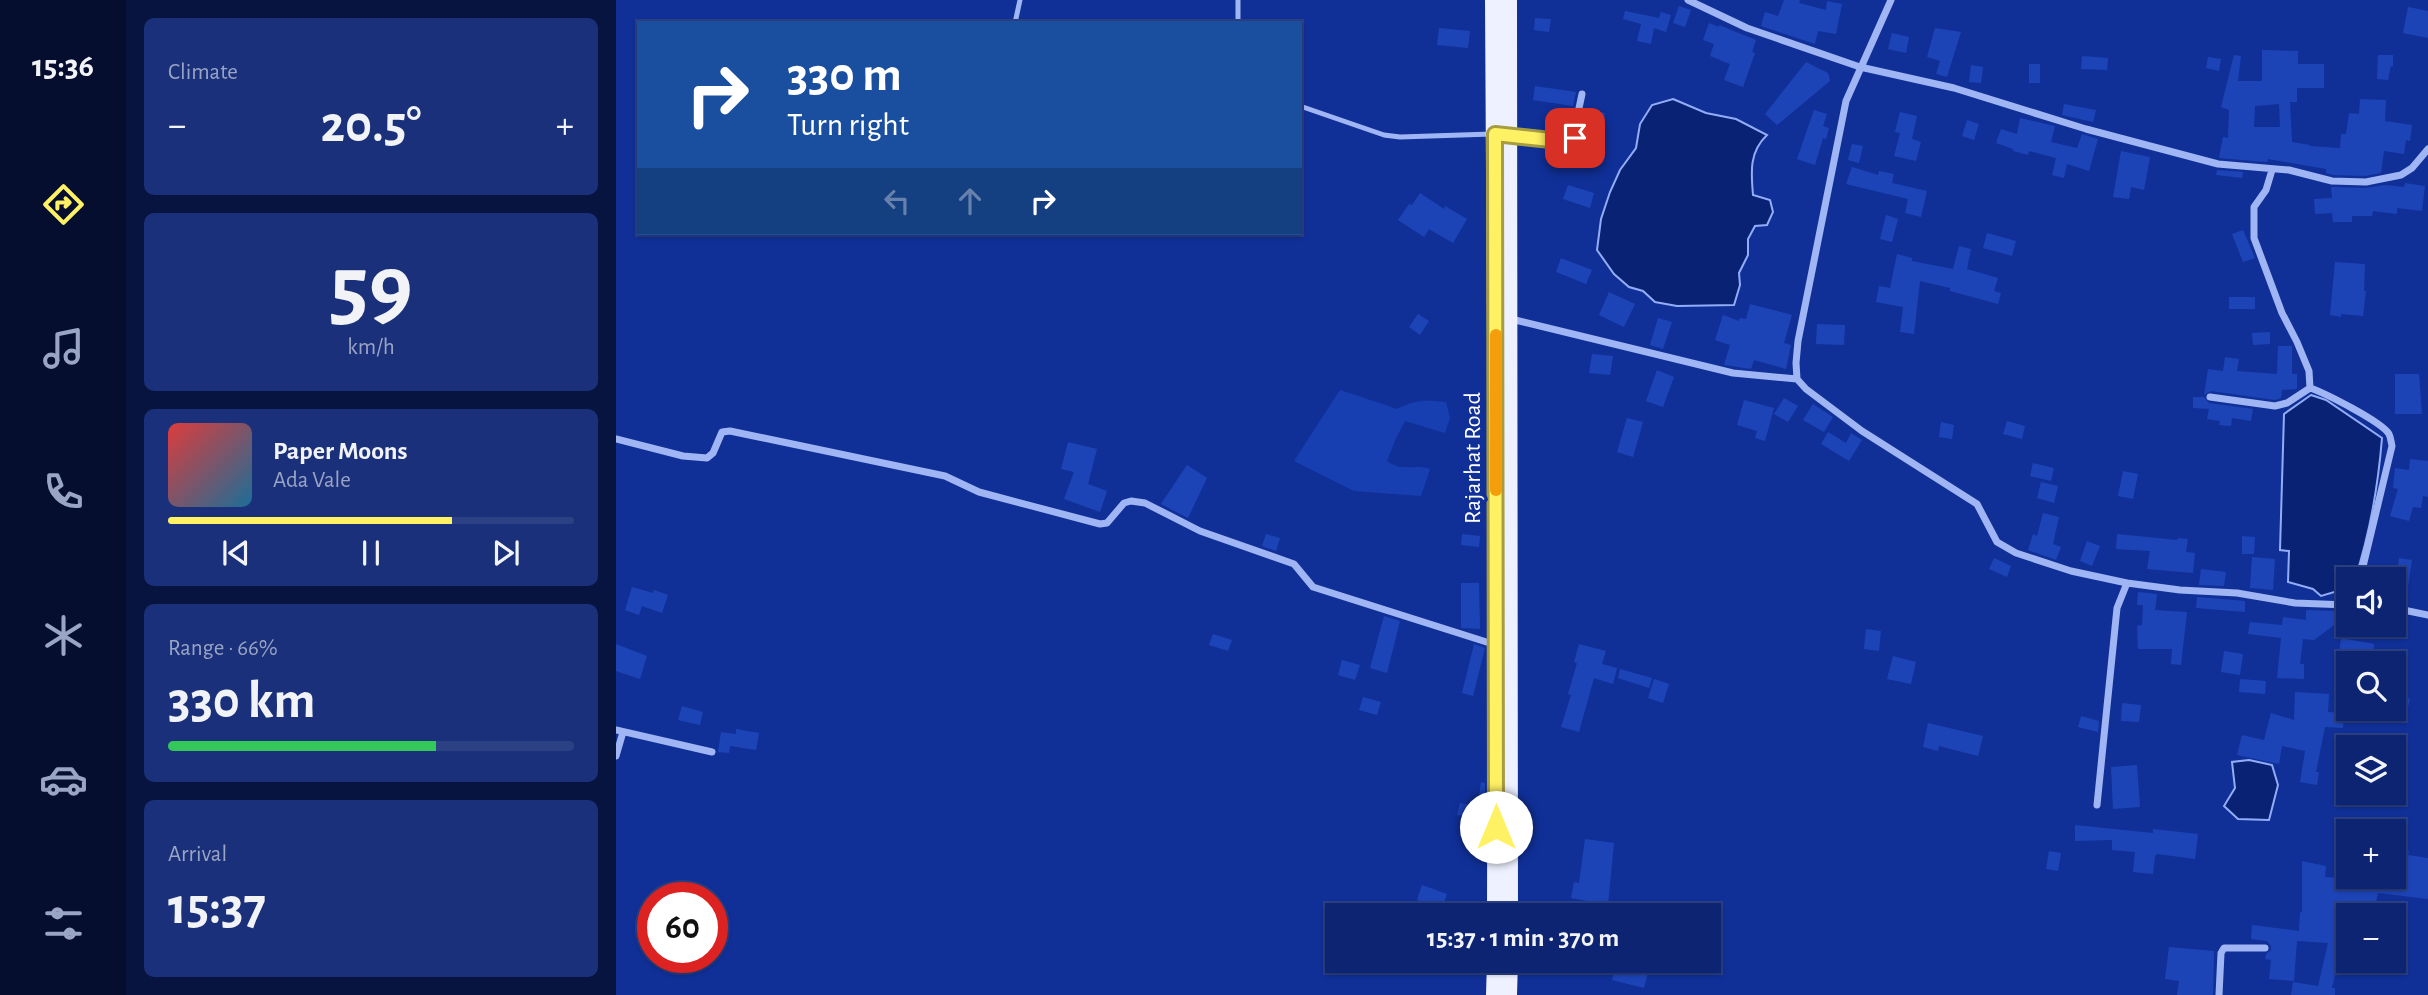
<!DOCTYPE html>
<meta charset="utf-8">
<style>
body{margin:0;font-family:"Alegreya Sans",sans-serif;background:#1a307a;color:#f1f3f6;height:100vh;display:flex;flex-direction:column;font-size:26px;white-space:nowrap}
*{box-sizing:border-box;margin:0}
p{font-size:23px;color:#9aa4c4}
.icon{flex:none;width:38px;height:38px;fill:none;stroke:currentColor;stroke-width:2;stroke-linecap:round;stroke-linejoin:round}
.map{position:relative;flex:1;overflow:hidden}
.details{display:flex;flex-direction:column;gap:18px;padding:18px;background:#07143f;width:490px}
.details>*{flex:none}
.guide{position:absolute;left:21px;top:21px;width:665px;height:214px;border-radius:0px;box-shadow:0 2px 5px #0004,0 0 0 2px #2c4184;background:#1a4fa0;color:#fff;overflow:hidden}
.buttons{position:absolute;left:1720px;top:567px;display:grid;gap:14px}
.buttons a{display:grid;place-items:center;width:70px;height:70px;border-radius:0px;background:#0c2472;box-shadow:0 2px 5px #0004,0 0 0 2px #2c4184;font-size:35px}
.speed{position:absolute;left:21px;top:882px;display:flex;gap:14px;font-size:35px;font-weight:700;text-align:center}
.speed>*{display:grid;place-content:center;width:91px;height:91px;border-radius:50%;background:#0c2472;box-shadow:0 2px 5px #0004,0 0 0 2px #2c4184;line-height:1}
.speed .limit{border:10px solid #d22;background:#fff;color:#111}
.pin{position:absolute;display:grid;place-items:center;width:60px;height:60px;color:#fff;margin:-30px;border-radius:14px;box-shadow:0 4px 10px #0006}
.me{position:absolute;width:77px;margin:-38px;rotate:0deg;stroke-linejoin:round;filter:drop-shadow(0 0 5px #0008)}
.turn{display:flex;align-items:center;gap:24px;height:147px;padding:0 35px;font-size:32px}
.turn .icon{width:91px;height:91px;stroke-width:2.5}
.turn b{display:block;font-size:49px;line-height:60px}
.lanes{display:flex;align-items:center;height:66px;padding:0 35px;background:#0003;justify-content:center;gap:35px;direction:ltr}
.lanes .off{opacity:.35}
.big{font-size:52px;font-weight:700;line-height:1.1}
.details .widget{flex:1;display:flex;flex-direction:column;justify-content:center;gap:10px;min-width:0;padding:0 24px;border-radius:10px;background:#1a307a}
.details .dial{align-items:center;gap:0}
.dial b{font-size:91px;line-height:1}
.song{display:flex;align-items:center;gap:21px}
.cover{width:84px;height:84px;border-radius:10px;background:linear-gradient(135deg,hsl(0 70% 55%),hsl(200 70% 35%))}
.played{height:7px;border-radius:4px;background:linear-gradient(90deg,#fff164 70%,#2c4184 70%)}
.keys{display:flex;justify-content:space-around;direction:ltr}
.heat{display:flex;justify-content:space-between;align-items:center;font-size:38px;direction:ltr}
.charge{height:10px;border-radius:5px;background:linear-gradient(90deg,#34c759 66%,#2c4184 0)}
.trip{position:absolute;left:709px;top:903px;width:396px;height:70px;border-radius:0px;background:#0c2472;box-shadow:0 2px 5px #0004,0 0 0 2px #2c4184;font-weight:700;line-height:70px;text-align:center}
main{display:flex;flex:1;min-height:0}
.dock{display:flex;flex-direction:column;width:126px;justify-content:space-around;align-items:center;background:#050e2e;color:#9aa4c4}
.dock .icon{width:49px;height:49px}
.dock .selected{color:#fff164}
.dock b{font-size:32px;color:#f1f3f6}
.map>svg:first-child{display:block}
.green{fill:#173fb2}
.water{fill:#092273;stroke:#92adf8;stroke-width:2}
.building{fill:#1d44b7;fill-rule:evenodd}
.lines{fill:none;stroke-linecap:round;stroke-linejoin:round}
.service{stroke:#a0b6f4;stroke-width:5}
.minor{stroke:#a0b6f4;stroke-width:7}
.primary{stroke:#eef1ff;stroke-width:18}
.route-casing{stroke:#a69d41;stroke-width:18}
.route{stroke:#fff164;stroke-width:12}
.slow{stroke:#f59e0b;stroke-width:12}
.labels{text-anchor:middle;stroke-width:7;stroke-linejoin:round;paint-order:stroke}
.street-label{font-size:24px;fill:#fff;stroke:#103098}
</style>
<main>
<nav class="dock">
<b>15:36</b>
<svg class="icon selected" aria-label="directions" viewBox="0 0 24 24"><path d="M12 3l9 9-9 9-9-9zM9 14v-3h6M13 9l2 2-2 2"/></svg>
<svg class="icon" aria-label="music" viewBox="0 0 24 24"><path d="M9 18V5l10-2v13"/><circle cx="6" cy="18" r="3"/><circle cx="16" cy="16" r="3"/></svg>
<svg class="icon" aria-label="phone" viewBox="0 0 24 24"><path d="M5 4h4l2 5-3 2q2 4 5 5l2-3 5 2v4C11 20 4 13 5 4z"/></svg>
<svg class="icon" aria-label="climate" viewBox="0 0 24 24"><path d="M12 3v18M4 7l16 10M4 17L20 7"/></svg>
<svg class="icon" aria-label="car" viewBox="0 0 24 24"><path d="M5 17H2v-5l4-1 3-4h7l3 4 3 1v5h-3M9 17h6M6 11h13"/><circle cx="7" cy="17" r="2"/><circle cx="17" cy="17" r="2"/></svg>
<svg class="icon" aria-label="filters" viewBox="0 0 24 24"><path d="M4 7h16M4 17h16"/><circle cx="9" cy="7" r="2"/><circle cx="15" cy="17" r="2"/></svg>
</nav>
<section class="details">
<div class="widget"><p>Climate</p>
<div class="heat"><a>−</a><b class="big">20.5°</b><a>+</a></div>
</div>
<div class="widget dial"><b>59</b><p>km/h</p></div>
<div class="widget">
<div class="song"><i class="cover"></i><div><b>Paper Moons</b><p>Ada Vale</p></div></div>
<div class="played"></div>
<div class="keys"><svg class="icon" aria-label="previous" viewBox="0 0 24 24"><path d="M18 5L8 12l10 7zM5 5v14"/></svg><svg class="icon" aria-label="pause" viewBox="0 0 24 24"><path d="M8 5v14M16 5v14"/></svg><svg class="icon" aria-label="next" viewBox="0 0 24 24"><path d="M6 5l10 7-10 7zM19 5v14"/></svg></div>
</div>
<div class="widget"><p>Range · 66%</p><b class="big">330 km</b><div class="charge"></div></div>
<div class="widget"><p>Arrival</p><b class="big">15:37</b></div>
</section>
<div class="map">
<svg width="1812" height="995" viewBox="0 0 1812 995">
<rect width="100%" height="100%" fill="#103098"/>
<path class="green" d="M724 390 781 409C801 399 809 400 830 402L834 418 829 433 789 421 780 438 771 461C788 473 797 463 814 469L805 496 738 491 678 461Z"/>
<path class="water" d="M1057 99 1090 113 1120 119 1151 135C1133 152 1135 172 1137 195L1154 200 1157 212 1151 225 1139 226 1132 239V255L1123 273 1124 285 1118 305 1061 306 1039 302 1027 291 1013 287 998 274 981 250 985 219 994 192 1004 170 1020 148 1024 124 1036 105Z
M1695 395 1710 400 1766 438C1762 487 1754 533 1739 579H1732V588L1705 596 1697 589 1672 582 1673 551 1664 550 1668 414Z
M1633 760 1656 765 1662 785 1653 820 1622 819 1608 806 1619 788 1616 762Z"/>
<path class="building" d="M1168 0H1184L1183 3 1210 10 1211 1 1226 4 1220 34 1202 31 1199 44 1145 26 1149 12 1162 16Z
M1063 6 1075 10 1069 27 1057 23Z
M1792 7 1812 11V38L1787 33Z
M1009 11 1043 18 1045 12 1055 15 1050 32 1038 28 1035 44 1021 41 1025 24 1007 19Z
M919 18 935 19 933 32 918 30Z
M1093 23 1103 27V25L1140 40 1136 52 1139 53 1127 87 1108 80 1114 64 1094 56 1098 44 1087 40Z
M823 28 854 31 852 48 821 45Z
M1319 28 1345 32 1331 77 1320 74 1324 61 1311 57Z
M1276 33 1293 37 1290 53 1272 49Z
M1646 50 1682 51V64H1708V88H1681V102H1674L1676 142 1694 145 1693 146 1724 148 1725 134H1730L1733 113 1743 114 1744 99 1770 100 1769 121 1796 125 1794 141 1790 140 1788 154 1768 151 1765 173 1749 176 1717 175 1710 173V169L1652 159 1651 162 1603 158 1607 137 1612 138 1613 110 1605 107 1618 55 1625 56 1622 81H1646ZM1663 104 1664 127H1638L1639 106Z
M1762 55H1777V66H1775L1772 80 1761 79Z
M1466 56 1492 58 1491 70 1465 69Z
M1592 57 1605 59 1603 71 1590 68Z
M1190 62 1212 73 1214 81 1161 125 1149 114Z
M1413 64H1424V83H1413Z
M1355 65 1367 67 1365 83 1353 82Z
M919 86 960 92 957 106 917 100Z
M1448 104 1480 110 1477 122 1446 115Z
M1198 110 1211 114 1207 126 1213 128 1210 139 1207 138 1199 165 1181 159Z
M978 111 989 113 986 127 975 125Z
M1284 112 1301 116 1296 139 1305 142 1300 161 1278 156 1284 133 1279 132Z
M1404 118 1439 126 1435 142 1461 148 1466 134 1482 139 1473 171 1451 164 1448 178 1436 175 1440 158 1413 151 1412 155 1397 151V149L1380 143 1385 129 1401 134Z
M1351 120 1363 124 1358 140 1346 136Z
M1236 144 1247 146 1243 163 1232 160Z
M1505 151 1534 157 1528 190 1515 187 1513 199 1497 197Z
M1236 167 1262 175 1263 171 1278 174 1276 183 1311 191 1305 217 1289 213 1292 199 1230 184Z
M1601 170 1627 172 1626 178 1600 175Z
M1789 183 1809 186 1806 211 1781 208V214L1757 211 1756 216H1736V222H1717L1716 213 1699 214 1698 199 1716 198 1715 187 1750 188 1769 185 1788 187Z
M952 185 978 193 974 208 947 199Z
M804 193 828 209 829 206 851 219 837 243 813 229 808 237 782 220 793 204 796 205Z
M1270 215 1282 219 1276 242 1264 239Z
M1627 230 1639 258 1627 262 1616 234Z
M1371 233 1400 241 1396 256 1367 248Z
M1343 246 1355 249 1351 269 1382 278 1378 291 1385 293 1382 304 1334 291V288L1304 281 1298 334 1284 332 1287 307 1260 302 1263 286 1274 288 1281 254 1296 258V261L1337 269Z
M945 258 976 270 970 284 940 272Z
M1719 262 1749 264 1748 291H1750L1747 316 1725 314V317L1714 315Z
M993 292 1019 304 1008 327 983 315Z
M1613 297H1639V309H1613Z
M1134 304 1176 315 1168 343 1175 345 1170 369 1138 360 1135 369 1108 365 1114 345 1099 340 1107 315 1123 321 1124 318 1130 319Z
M802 314 813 321 804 335 793 327Z
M1042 318 1056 322 1047 349 1034 345Z
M1201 324 1229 325 1228 345 1200 344Z
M1654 332V344L1637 345 1636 333Z
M1662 346H1676V374H1681V389L1666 390 1665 398 1659 400 1595 391 1588 395 1592 369 1607 371 1609 357 1623 359 1621 371 1661 374Z
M976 354 997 356 994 375 973 373Z
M1041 370 1058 377 1047 407 1030 401Z
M1779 374H1803L1806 414H1779Z
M1577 397H1588L1593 403 1637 409 1635 421 1616 418 1615 426 1603 425 1604 421 1591 419 1593 409 1577 408Z
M1168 398 1182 406 1172 422 1158 414Z
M1128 400 1158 408 1149 441 1139 438 1141 431 1121 425Z
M1197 404 1217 417 1208 432 1187 420Z
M1011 418 1027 422 1017 457 1001 452Z
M1391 421 1409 426 1406 439 1387 434Z
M1325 422 1338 425 1336 439 1323 437Z
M1212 432 1230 443 1235 433 1246 440 1233 461 1205 444Z
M452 442 481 449 472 484 491 491 484 512 448 499 458 472 445 469Z
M1794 459 1812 461V497L1807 496 1805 508 1797 507 1793 521 1774 516 1782 489 1777 488 1779 468 1793 470Z
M1417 463 1438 468 1435 481 1414 476Z
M571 465 591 478 572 518 545 504Z
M1507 471 1522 474 1517 499 1502 496Z
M1425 482 1442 486 1438 503 1421 498Z
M1427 513 1443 517 1437 544 1445 547 1440 560 1412 550 1417 534 1421 536Z
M650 534 664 538 660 551 646 546Z
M846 534 864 536 863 547 845 545Z
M1501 534 1561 540 1562 538 1572 539 1570 552 1579 553 1577 573 1531 569 1534 551 1500 549Z
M1626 536 1639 537 1638 554H1626Z
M1471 541 1484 546 1476 566 1464 561Z
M1636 557 1659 559 1657 590 1634 588Z
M1378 558 1395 566 1391 577 1373 569Z
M1783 558 1796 560 1790 600 1778 598Z
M1585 569 1610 572 1608 586 1583 585Z
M845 583H863L864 629 845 628Z
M16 587 37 593 38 590 52 595 46 613 26 606 23 615 9 610Z
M1522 592 1541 594 1539 610 1571 612 1565 665 1555 664 1556 649H1522L1521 626 1526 625 1527 605H1521Z
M1581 597 1629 601V612L1580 608Z
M1690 610 1718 611V625L1698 640 1687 639 1684 664H1688V679L1661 678 1665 638 1632 634 1634 622 1666 625 1667 617 1690 620Z
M768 616 784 621 771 673 754 668Z
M1250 629 1265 631 1263 651 1248 649Z
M597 634 616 640 612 651 593 645Z
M1725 638 1758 644 1756 663H1732V680L1720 678Z
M0 644 31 656 24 679 0 671Z
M858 644 869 648 857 696 846 693Z
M963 644 990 651 986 664 1001 668 997 684 978 678 963 732 945 727 955 695 952 694 961 663 958 662Z
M1608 651 1627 654 1624 675 1605 672Z
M1277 656 1300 662 1295 684 1271 679Z
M726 660 744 665 739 680 722 675Z
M1004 669 1036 678 1033 688 1002 678Z
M1038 679 1053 684 1047 703 1032 698Z
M1624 679 1650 681 1649 694 1623 692Z
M1679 692 1713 694 1712 712 1728 713 1727 728 1709 727 1700 772H1703L1701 785 1684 782 1689 751 1666 746 1663 764 1621 755 1626 735 1648 740 1655 713 1678 720Z
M1778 694 1794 699 1789 718 1778 715Z
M747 697 765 702 761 715 743 710Z
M1506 703 1525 705 1523 722 1505 721Z
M66 706 87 712 84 725 62 720Z
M1465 716 1483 721 1482 732 1462 727Z
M1312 723 1367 736 1362 756 1323 746 1322 751 1307 747Z
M120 729 143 733 140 750 114 746 113 753 102 752 105 732 120 734Z
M1521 765 1524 807 1497 809 1495 767Z
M1728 765H1732V793H1760L1757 806 1719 797Z
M865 782 869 783V803L862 802Z
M844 803 866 807 864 820 841 815Z
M1459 825 1537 833V829L1582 834 1579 859 1541 854 1539 856 1537 874 1517 872 1519 852 1496 850V840L1459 841Z
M969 839 998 843 992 905 955 898 958 882 963 883Z
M1778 849 1793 851 1792 855 1812 858V899L1762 893 1757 915H1732L1716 988H1719V995H1675L1677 982 1702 986 1712 943 1681 941 1678 981 1653 979 1655 960 1649 959 1650 954 1655 950V946L1651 941 1635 939 1636 925 1683 931 1684 912H1686V861L1710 866 1709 877 1742 879V877H1778Z
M1433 851 1445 853 1442 871 1430 869Z
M806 885 831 894 826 909 801 900Z
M1553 947 1598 951 1597 995H1561L1563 981 1549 979Z
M1001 961H1035L1028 988 996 980Z"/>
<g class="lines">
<path class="service" d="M399 23 404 0
M622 23V0
M684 106 768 135 784 137 876 134"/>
<path class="minor" d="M1072 0 1131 28 1244 67 1338 88 1470 129 1602 164 1673 170 1716 181 1750 182 1785 175 1796 168 1812 149
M1275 0 1230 101 1182 341 1180 363 1181 379 1190 389 1246 431 1361 504 1381 542 1400 553 1455 571 1511 583 1564 590 1621 593 1679 603 1732 605
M894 136 956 141 966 94
M1656 170 1650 190 1638 207V238L1666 313 1681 342 1693 371 1694 388C1709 393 1766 422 1773 434 1775 438 1775 442 1776 446L1744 579
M895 319 1117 373 1181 379
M1594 397 1659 406 1671 403 1694 388
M0 439 67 456 91 458 97 453 106 432 114 431 329 476 363 492 484 524 491 523 508 503 515 501 529 503 584 531 678 564 697 587 880 645
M1778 608 1812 615
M0 730 96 752
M0 756 7 732
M1481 805 1501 608 1511 583
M1603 995 1605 953 1608 948H1649"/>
<path class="primary" d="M878 0 881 512 880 915
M892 0 893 915
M879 995 880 961
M892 995 893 961"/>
</g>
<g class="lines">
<g class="route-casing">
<path id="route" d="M880 827 879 134 953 142 959 138"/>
</g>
<use href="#route" class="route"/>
<path class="slow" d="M880 335V490"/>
</g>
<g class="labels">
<g class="street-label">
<text transform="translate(856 458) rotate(-90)" y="8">Rajarhat Road</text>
</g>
</g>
</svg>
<div class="buttons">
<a><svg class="icon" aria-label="sound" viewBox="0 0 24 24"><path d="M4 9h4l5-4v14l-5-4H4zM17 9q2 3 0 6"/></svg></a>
<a><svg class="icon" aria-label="search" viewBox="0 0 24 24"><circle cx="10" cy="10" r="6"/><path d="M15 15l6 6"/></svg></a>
<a><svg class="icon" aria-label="layers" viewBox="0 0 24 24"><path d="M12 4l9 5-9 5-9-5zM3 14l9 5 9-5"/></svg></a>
<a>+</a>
<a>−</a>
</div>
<div class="speed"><div class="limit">60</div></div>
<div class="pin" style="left:959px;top:138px;background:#d93025"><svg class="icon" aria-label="arrive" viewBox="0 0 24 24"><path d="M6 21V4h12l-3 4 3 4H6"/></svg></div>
<svg class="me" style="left:880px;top:827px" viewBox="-20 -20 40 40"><circle r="19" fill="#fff"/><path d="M0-13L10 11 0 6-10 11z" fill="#fff164"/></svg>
<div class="trip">15:37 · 1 min · 370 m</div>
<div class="guide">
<div class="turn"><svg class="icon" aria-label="right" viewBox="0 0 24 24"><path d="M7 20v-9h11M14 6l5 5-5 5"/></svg><div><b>330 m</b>Turn right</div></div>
<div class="lanes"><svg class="icon off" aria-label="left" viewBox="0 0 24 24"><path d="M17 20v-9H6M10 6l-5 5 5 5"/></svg><svg class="icon off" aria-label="ahead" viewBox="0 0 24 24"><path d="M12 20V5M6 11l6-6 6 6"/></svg><svg class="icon" aria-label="right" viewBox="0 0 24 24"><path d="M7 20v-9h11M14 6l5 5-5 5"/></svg></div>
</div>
</div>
</main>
